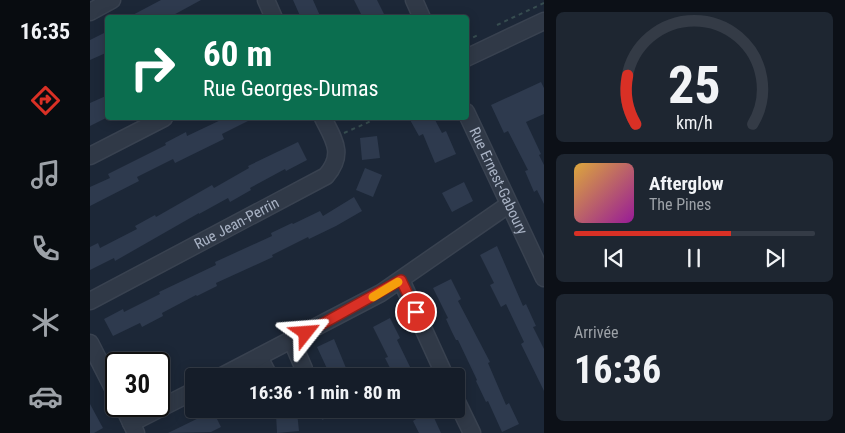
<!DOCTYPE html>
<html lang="fr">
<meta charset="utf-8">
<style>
body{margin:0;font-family:"Roboto Condensed",sans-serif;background:#1e2631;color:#f1f3f6;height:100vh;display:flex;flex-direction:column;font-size:19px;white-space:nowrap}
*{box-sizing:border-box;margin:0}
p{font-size:16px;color:#9da2a8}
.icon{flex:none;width:28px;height:28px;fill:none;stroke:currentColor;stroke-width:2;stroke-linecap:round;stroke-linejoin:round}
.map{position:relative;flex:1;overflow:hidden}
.side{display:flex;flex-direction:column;gap:12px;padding:12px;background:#0c1017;width:301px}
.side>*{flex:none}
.banner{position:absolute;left:15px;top:15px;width:364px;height:105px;border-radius:5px;box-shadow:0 2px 12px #0003,0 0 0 1px #343b46;background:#0b6e4f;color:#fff;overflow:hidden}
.speed{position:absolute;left:15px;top:352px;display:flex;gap:10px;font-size:25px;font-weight:700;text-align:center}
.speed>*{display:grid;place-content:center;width:65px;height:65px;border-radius:50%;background:#151d29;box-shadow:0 2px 12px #0003,0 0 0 1px #343b46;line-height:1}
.speed .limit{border:2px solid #111;border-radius:8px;background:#fff;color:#111}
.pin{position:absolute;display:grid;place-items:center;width:42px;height:42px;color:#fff;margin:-21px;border:2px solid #fff;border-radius:50%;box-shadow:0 1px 5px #0007}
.me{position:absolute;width:55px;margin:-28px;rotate:62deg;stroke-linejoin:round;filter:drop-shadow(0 0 4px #0008)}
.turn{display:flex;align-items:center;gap:18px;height:105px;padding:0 15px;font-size:22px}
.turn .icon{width:65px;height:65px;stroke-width:2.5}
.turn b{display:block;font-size:35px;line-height:42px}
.big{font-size:38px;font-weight:700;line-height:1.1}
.side .tile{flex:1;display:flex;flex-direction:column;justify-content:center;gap:8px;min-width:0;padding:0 18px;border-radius:8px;background:#1e2631}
.side .dial{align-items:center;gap:0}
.dial svg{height:130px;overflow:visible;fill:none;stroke:#343b46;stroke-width:7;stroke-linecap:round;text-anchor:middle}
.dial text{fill:#f1f3f6;stroke:none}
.song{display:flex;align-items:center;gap:15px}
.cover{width:60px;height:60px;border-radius:8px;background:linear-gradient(135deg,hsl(40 70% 55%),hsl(300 70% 35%))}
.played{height:5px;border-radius:2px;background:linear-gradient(90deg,#d93025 65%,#343b46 65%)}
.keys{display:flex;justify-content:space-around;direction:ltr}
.trip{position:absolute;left:95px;top:368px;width:280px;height:50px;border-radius:5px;background:#151d29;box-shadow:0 2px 12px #0003,0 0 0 1px #343b46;font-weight:700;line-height:50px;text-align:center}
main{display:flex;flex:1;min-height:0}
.tab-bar{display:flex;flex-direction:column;width:90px;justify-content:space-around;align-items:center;background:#080c10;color:#9da2a8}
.tab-bar .icon{width:35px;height:35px}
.tab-bar .active{color:#d93025}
.tab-bar b{font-size:22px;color:#f1f3f6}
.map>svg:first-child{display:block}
.building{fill:#2e3a4e}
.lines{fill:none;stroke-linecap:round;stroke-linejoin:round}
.minor-casing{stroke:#394250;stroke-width:19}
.path{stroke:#374d50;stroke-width:2;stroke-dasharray:4 4;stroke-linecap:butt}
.minor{stroke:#303947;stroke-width:16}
.route-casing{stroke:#8d1f18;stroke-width:12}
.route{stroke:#d93025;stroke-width:9}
.slow{stroke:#f59e0b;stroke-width:9}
.labels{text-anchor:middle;stroke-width:5;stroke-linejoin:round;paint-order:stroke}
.street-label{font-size:15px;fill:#a9b3c5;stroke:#161e2b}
</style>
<main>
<nav class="tab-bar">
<b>16:35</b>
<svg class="icon active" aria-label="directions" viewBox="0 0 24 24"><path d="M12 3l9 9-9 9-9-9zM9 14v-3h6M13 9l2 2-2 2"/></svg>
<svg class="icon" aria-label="music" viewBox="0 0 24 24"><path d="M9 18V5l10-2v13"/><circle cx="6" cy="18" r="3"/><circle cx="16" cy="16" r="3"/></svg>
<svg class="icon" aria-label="phone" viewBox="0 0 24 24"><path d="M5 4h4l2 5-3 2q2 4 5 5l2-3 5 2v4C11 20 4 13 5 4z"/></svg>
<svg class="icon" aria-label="climate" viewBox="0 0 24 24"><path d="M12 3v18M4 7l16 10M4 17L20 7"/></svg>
<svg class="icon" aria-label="car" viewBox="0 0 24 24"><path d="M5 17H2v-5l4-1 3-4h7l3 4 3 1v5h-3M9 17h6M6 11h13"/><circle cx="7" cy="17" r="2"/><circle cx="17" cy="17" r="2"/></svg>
</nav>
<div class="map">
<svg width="454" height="433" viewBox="0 0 454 433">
<rect width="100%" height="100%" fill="#1c2737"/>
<path class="building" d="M71 0H111L78 18H37Z
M203 0H223L231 18H211Z
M264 0H287L296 18H273Z
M18 31V52L0 60V40Z
M451 82 454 88V114L436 122 451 154 449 155 454 165V204L447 190 444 192 435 171 438 170 418 131 414 133 401 105Z
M18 95V117L0 126V103Z
M135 118H164L132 134 134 139 85 163 83 159 47 177 49 181 0 206V187L20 178 18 174 76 145 75 143 96 132 97 136Z
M319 118H344L352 133 356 131 366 154 345 163 333 134 329 136Z
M287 136 290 158 272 160 270 138Z
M208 142 217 160 196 171 195 169 160 188 161 190 140 202 138 198 109 214V213L25 261 24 258 0 270V247L8 243 10 248 47 229 45 226 65 215 66 217 122 185 124 188 159 168 158 166Z
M275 168 292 175 283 197 266 190Z
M374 182 383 201 362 212 352 193Z
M264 197 272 211 246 226 219 239 218 237 182 255 183 257 126 283 127 286 107 296 106 295 72 313 73 316 52 327 50 323 23 336 14 319 33 309 34 312 70 294 69 292 126 265 125 262 182 236 181 233 202 223 203 224 230 211 233 216Z
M407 246 433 306 436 304 446 326 443 327 454 349V391L431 344 434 342 416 304 411 307 400 285 404 283 390 255Z
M361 279 371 299 368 301 400 362 398 363 416 405 419 403 429 424 412 432 398 401 396 402 386 381 387 380 368 340H366L361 330 356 319 358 318 343 288Z
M300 318 310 338 307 340 322 371 310 376H304L295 358 298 357 283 327Z
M244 339 256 368 240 375 227 347Z
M0 404 13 428 4 433H0Z
M216 409H240L233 420Z
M321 409H340L351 433H329L323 421 326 419Z
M123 411 131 427 121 432 78 433Z
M207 412 209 431 187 433 186 414Z"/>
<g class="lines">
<g class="minor-casing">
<g id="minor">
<path d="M176 0 184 18"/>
<path d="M324 0 332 18"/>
<path d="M0 12 22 0"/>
<path d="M376 58 454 21"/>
<path id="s1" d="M376 112 454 278"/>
<path d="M0 156 74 118"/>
<path d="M311 280 355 376"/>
<path id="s2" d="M0 301 236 176C255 154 244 140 233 118"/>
<path d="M202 341 214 369 212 376"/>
<path d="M0 343 26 394"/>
<path d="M169 357 179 376"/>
<path d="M132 376 291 293 418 205"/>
<path d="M366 400 382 433"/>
<path d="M33 406 46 433"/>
<path d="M41 423 104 391"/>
</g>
</g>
<path class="path" d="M407 25 454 3
M376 41 388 35
M254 133 288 118"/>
<use href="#minor" class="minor"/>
</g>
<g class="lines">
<g class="route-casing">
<path id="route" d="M216 333 311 280 326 312"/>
</g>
<use href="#route" class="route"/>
<path class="slow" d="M283 297 308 282"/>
</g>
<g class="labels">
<g class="street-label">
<text dy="5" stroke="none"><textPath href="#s1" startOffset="76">Rue Ernest-Gaboury</textPath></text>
<text dy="5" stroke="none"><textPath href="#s2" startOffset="166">Rue Jean-Perrin</textPath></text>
</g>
</g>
</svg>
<div class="speed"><div class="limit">30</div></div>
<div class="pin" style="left:326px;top:312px;background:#d93025"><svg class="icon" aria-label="arrive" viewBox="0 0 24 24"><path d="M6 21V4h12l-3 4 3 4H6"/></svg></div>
<svg class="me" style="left:216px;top:333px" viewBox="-20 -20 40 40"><path d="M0-17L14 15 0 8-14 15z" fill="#d93025" stroke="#fff" stroke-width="4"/></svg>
<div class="trip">16:36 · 1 min · 80 m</div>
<div class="banner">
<div class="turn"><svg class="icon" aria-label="right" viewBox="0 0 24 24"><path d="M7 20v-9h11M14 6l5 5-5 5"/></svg><div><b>60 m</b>Rue Georges-Dumas</div></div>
</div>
</div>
<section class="side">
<div class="tile dial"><svg viewBox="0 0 100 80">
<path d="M14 69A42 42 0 1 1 86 69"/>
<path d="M14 69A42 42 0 0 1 9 39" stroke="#d93025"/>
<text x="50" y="56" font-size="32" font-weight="700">25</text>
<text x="50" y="72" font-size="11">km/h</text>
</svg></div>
<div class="tile">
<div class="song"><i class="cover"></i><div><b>Afterglow</b><p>The Pines</p></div></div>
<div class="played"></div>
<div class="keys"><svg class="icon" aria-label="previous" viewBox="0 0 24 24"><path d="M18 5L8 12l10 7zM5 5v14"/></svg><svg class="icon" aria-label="pause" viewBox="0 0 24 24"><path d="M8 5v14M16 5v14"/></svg><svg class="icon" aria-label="next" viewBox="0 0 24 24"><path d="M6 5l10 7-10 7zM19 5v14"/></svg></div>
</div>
<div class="tile"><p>Arrivée</p><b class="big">16:36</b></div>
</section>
</main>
